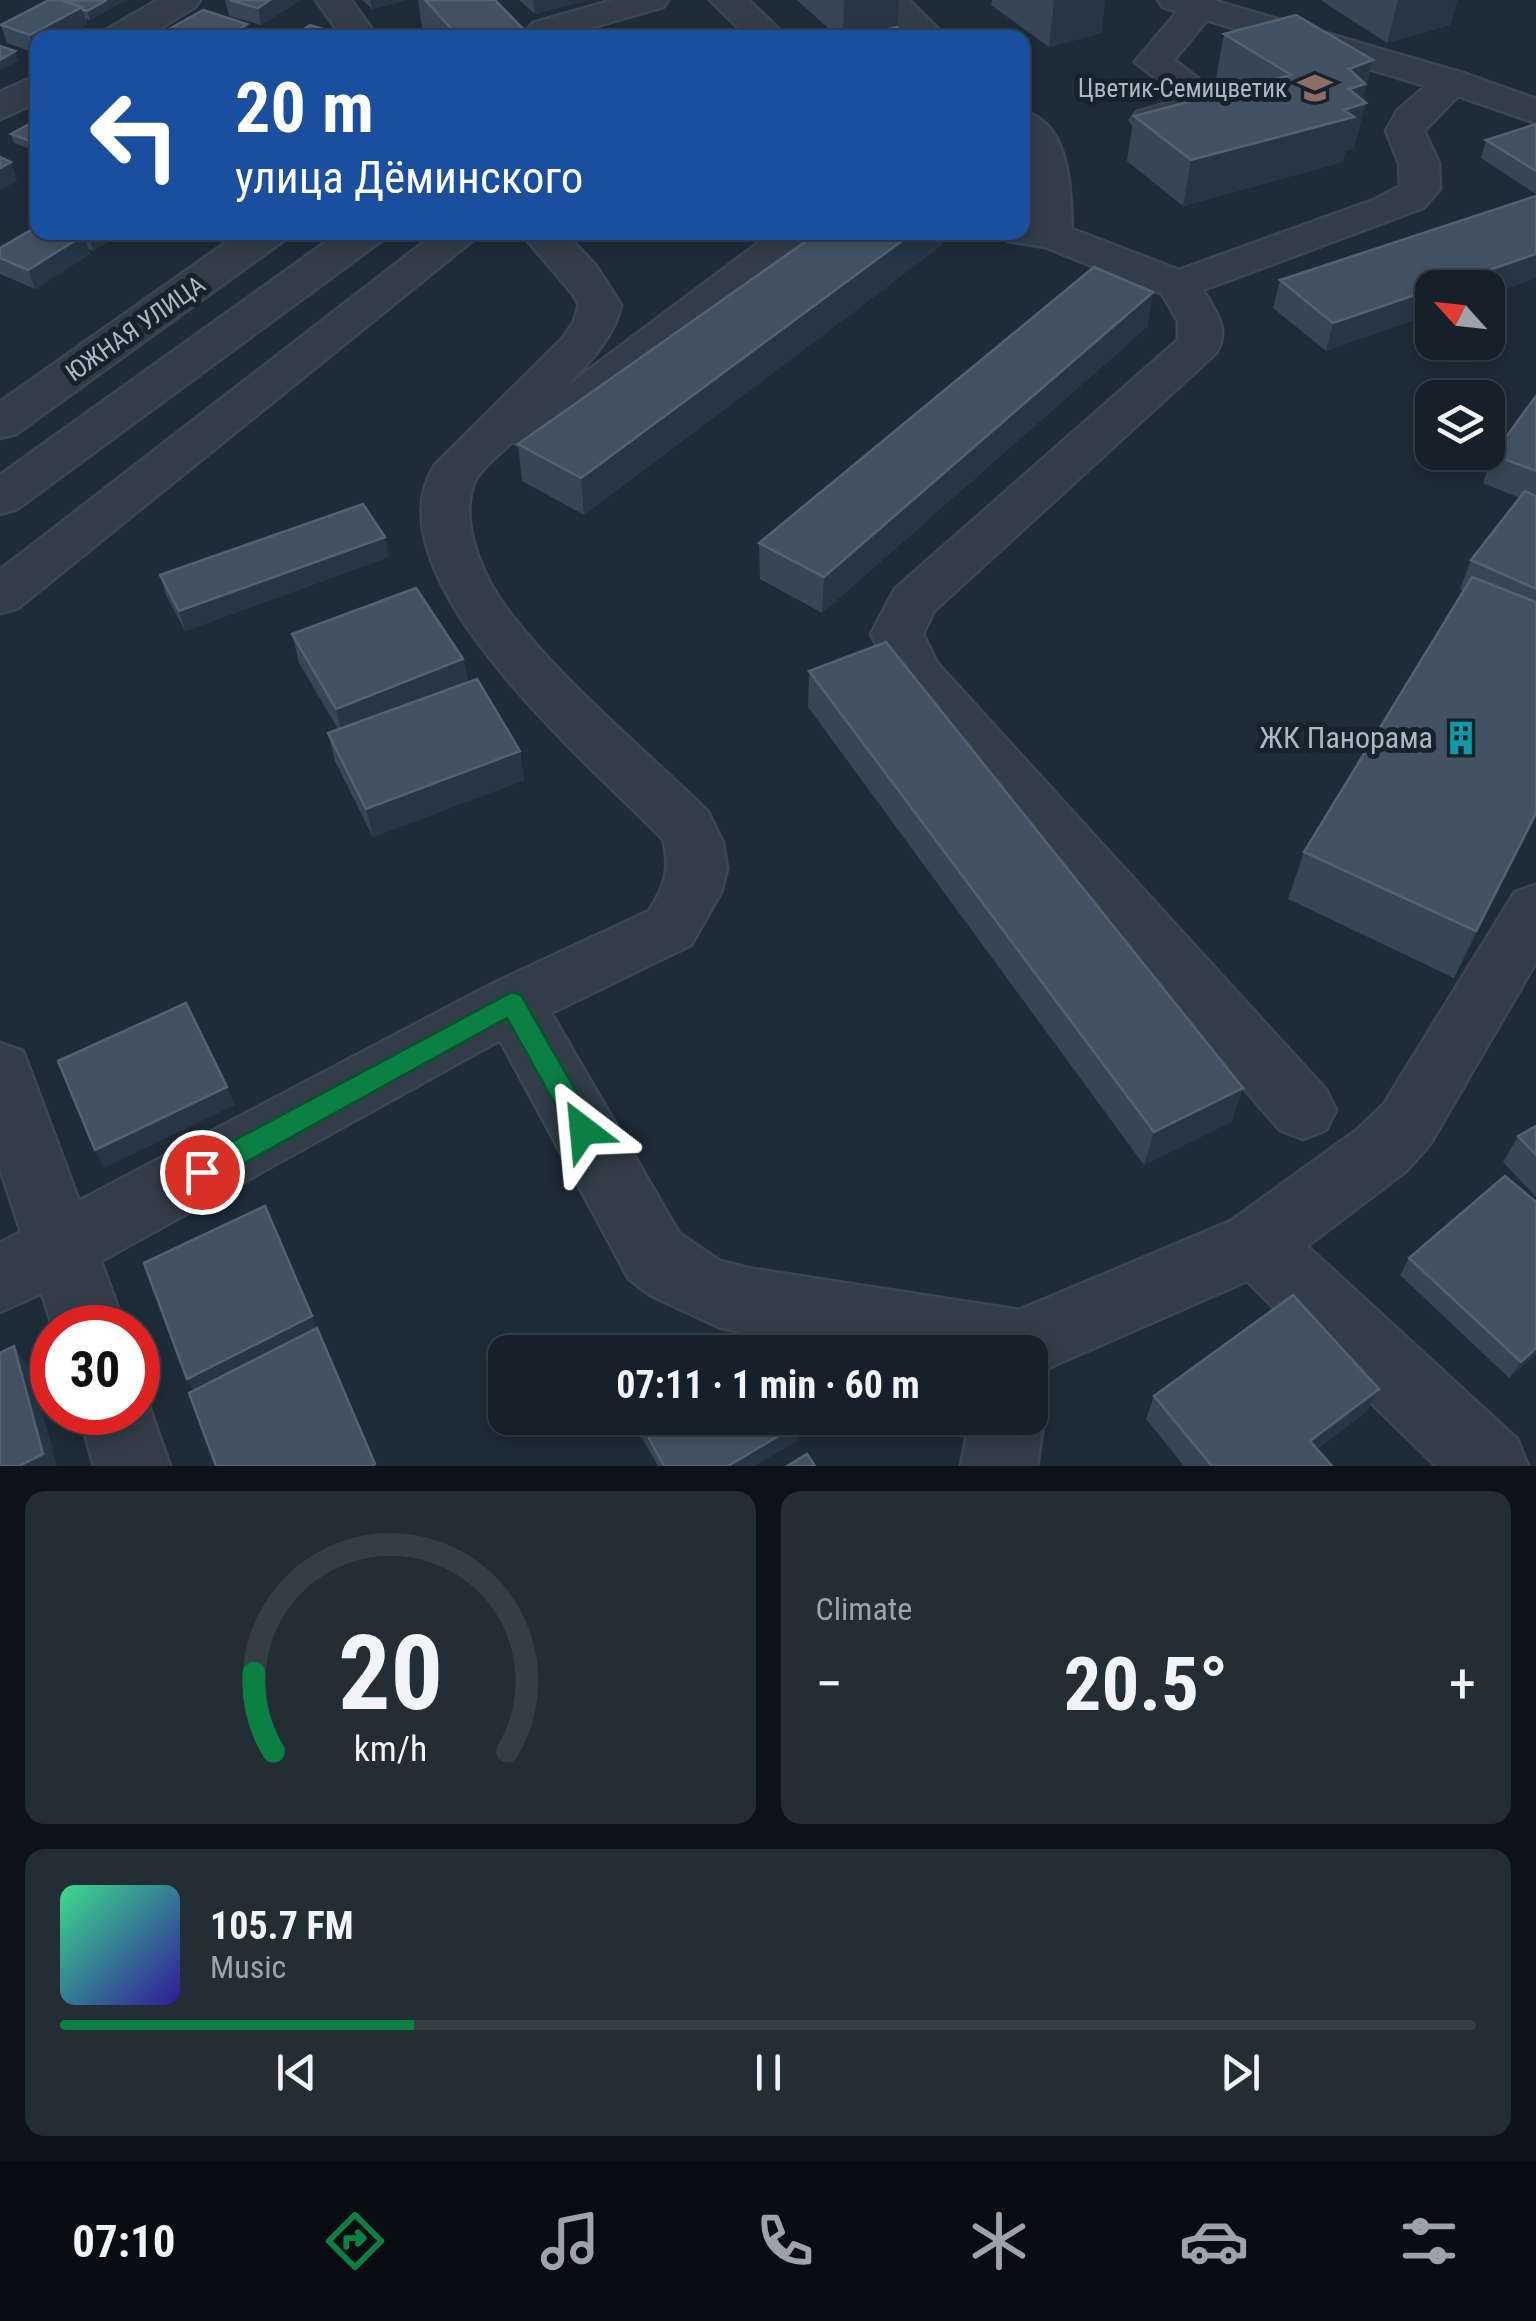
<!DOCTYPE html>
<meta charset="utf-8">
<style>
body{margin:0;font-family:"Roboto Condensed",sans-serif;background:#232d36;color:#f1f3f6;height:100vh;display:flex;flex-direction:column;font-size:38px;white-space:nowrap}
*{box-sizing:border-box;margin:0}
p{font-size:32px;color:#9ea3a8}
.icon{flex:none;width:55px;height:55px;fill:none;stroke:currentColor;stroke-width:2;stroke-linecap:round;stroke-linejoin:round}
.map{position:relative;height:1466px;overflow:hidden}
.drawer{display:flex;flex-direction:column;gap:25px;padding:25px;background:#0c1217;flex:1}
.drawer>*{flex:none}
.hud{position:absolute;left:30px;top:30px;width:1000px;height:210px;border-radius:20px;box-shadow:0 5px 15px #0003,0 0 0 2px #353e47;background:#1a4fa0;color:#fff;overflow:hidden}
.needle{width:65px;rotate:297deg}
.tools{position:absolute;left:1415px;top:270px;display:grid;gap:20px}
.tools a{display:grid;place-items:center;width:90px;height:90px;border-radius:20px;background:#16202a;box-shadow:0 5px 15px #0003,0 0 0 2px #353e47;font-size:50px}
.speed{position:absolute;left:30px;top:1305px;display:flex;gap:20px;font-size:50px;font-weight:700;text-align:center}
.speed>*{display:grid;place-content:center;width:130px;height:130px;border-radius:50%;background:#16202a;box-shadow:0 5px 15px #0003,0 0 0 2px #353e47;line-height:1}
.speed .limit{border:15px solid #d22;background:#fff;color:#111}
.pin{position:absolute;display:grid;place-items:center;width:85px;height:85px;color:#fff;margin:-42px;border:5px solid #fff;border-radius:50%;box-shadow:0 2px 10px #0007}
.me{position:absolute;width:110px;margin:-55px;rotate:331deg;stroke-linejoin:round;filter:drop-shadow(0 0 8px #0008)}
.turn{display:flex;align-items:center;gap:35px;height:210px;padding:0 40px;font-size:45px}
.turn .icon{width:130px;height:130px;stroke-width:2.5}
.turn b{display:block;font-size:70px;line-height:85px}
.big{font-size:75px;font-weight:700;line-height:1.1}
.drawer .widget{flex:1;display:flex;flex-direction:column;justify-content:center;gap:15px;min-width:0;padding:0 35px;border-radius:20px;background:#232d36}
.drawer .dial{align-items:center;gap:0}
.dial svg{height:260px;overflow:visible;fill:none;stroke:#353e47;stroke-width:7;stroke-linecap:round;text-anchor:middle}
.dial text{fill:#f1f3f6;stroke:none}
.song{display:flex;align-items:center;gap:30px}
.cover{width:120px;height:120px;border-radius:15px;background:linear-gradient(135deg,hsl(150 70% 55%),hsl(250 70% 35%))}
.played{height:10px;border-radius:5px;background:linear-gradient(90deg,#0b8043 25%,#353e47 25%)}
.keys{display:flex;justify-content:space-around;direction:ltr}
.heat{display:flex;justify-content:space-between;align-items:center;font-size:55px;direction:ltr}
.drawer .tiles{flex:1;display:grid;gap:25px;grid-template-columns:1fr 1fr}
.widget:last-child{grid-column:span 2}
.trip{position:absolute;left:488px;top:1335px;width:560px;height:100px;border-radius:20px;background:#16202a;box-shadow:0 5px 15px #0003,0 0 0 2px #353e47;font-weight:700;line-height:100px;text-align:center}
.tab-bar{display:flex;height:160px;justify-content:space-around;align-items:center;background:#090d11;color:#9ea3a8}
.tab-bar .icon{width:70px;height:70px}
.tab-bar .on{color:#0b8043}
.tab-bar b{font-size:45px;color:#f1f3f6}
.map>svg:first-child{display:block}
.lines{fill:none;stroke-linecap:round;stroke-linejoin:round}
.minor-casing{stroke:#3b4652;stroke-width:5}
.minor{fill:#323d49;fill-rule:evenodd}
.wall{fill:#364655}
.shaded-wall{fill:#273645}
.building{fill:#435262;stroke:#536271;stroke-width:2.5}
.route{fill:#0b8043;stroke:#07532c;stroke-width:2.5}
.labels{text-anchor:middle;stroke-width:10;stroke-linejoin:round;paint-order:stroke}
.far-poi-label{font-size:25px;fill:#acb8c6;stroke:#18222d;text-anchor:end}
.far-street-label{font-size:25px;fill:#acb8c6;stroke:#18222d}
.poi-label{font-size:30px;fill:#acb8c6;stroke:#18222d;text-anchor:end}
</style>
<div class="map">
<svg width="1536" height="1466" viewBox="0 0 1536 1466">
<rect width="100%" height="100%" fill="#1e2b38"/>
<g class="lines">
<g class="minor-casing">
<path id="minor" d="M158 0H200L195 7 145 38H102L106 30Z
M316 0H351L378 38H343Z
M613 0H668L663 7 568 34 570 38H533L527 30 533 23Z
M710 0H748L788 38H749Z
M872 0H909L947 38H909Z
M1158 0H1212L1466 74 1536 99V123L1458 96 1424 131 1439 163 1440 189 1423 208 1203 290C1215 311 1231 330 1216 353L934 611 923 634 937 663 1326 1090 1336 1110 1326 1130 1303 1139 1280 1130 896 686 871 634 895 589 1178 340V321L1162 294 1045 247 1008 241 1002 232H1022V220L1031 221 1022 111C1071 123 1070 189 1072 229L1179 270 1376 199 1400 186 1399 163 1386 131 1397 111 1426 86 1207 20 1174 60 1230 103 1224 111C1197 118 1164 135 1137 128L1131 120 1137 112 1182 99 1135 62 1177 12 1163 7Z
M38 75V102L0 119V92Z
M241 232H289L283 241 16 434 0 438V402Z
M340 232H387L381 241 17 509 0 514V475Z
M437 232H483L18 608 0 613V570Z
M520 232H564L596 266 621 305C614 338 589 362 567 386L773 232H820L546 445 530 449 512 442C501 453 481 468 475 481 459 517 479 568 499 598 550 672 643 748 708 812L723 843 727 869 721 892 691 945 551 1013 679 1233 720 1261 747 1268 1019 1310 1231 1221 1358 1129 1384 1104 1515 892 1536 885V962L1430 1144 1406 1171 1307 1246 1517 1439 1528 1466H1436L1247 1281 1048 1368 1045 1377 1030 1382V1352H855L800 1344 721 1328 650 1295 629 1279 500 1040 101 1261 125 1328H53L42 1293 0 1312V1243L21 1232 0 1168V1043L23 1051 79 1201 490 985 649 911C665 887 671 868 663 839 594 768 364 574 435 465L563 338 574 322 579 305 573 294Z
M138 1384 142 1386 170 1466H94L79 1412H138Z
M1030 1391 1044 1418 1037 1466H961L970 1418H1030Z"/>
</g>
<use href="#minor" class="minor"/>
</g>
<path class="wall" d="M63 0H126L90 20 86 19 87 25 35 53 7 43 1 25Z
M225 0H301L261 25 229 16Z
M362 0H407L372 9Z
M418 0H495L532 38H426L423 34Z
M519 0H588L535 14Z
M797 0H899L897 27 909 38H839Z
M992 0H1105L1101 33 1049 47 991 5Z
M1322 0H1457L1450 25 1387 43 1322 1Z
M171 28 250 38H152L173 37Z
M1224 34 1363 100 1354 148 1345 151 1343 162 1183 206 1127 161 1134 116 1234 90 1216 78Z
M38 119V152L14 143 11 134Z
M1536 124V194L1481 158 1486 140Z
M38 232H124L93 251 88 249 90 254 35 289 0 274V248Z
M819 232H943L942 245 584 515 522 481 518 444Z
M1536 278 1488 295V288L1326 351 1273 308 1280 280Z
M1153 292 1147 327 822 613 760 579 759 543Z
M1536 396V817L1454 978 1288 899 1304 852 1464 591 1460 589 1471 560 1520 498 1483 483 1493 455Z
M389 557 185 631 166 595 160 575Z
M292 634 463 659 468 683 520 751 524 780 373 837 335 761 328 733 338 729 299 663Z
M809 671 1243 1088 1231 1122 1144 1165 808 707Z
M1536 1126V1197L1503 1162 1518 1136Z
M1409 1258 1536 1354 1509 1378 1400 1275Z
M1379 1389 1366 1412 1317 1449 1332 1466H1184L1146 1419 1154 1396Z
M631 1418H793L797 1425V1441L754 1466H658Z"/>
<path class="shaded-wall" d="M107 0H126L90 20 87 11Z
M270 0H301L261 25 258 8Z
M370 0H407L372 9Z
M533 0H588L535 14Z
M844 0H899L897 28 858 38H843Z
M1054 0H1105L1101 33 1049 47Z
M1398 0H1457L1450 25 1387 43Z
M82 7 87 25 64 38H38V52L35 53 30 35Z
M247 24 250 38H224Z
M15 51 18 61 0 71V60Z
M1373 60 1362 104 1366 103 1354 148 1345 151 1343 162 1183 206 1191 160 1349 69Z
M11 162 17 181 0 190V168Z
M88 232H124L93 251Z
M914 232H943L942 245 584 515 581 478Z
M84 235 90 254 35 289 28 270Z
M1536 254V278L1488 295V288H1437Z
M1432 289V314L1326 351 1333 323Z
M1153 292 1147 327 822 613 824 577Z
M385 537 389 557 185 631 179 611Z
M463 659 468 688 343 737 336 709Z
M520 751 524 780 373 837 366 809Z
M1536 813V817L1454 978 1476 931Z
M227 1087 235 1105 104 1168 95 1150Z
M1243 1088 1231 1122 1144 1165 1154 1132Z
M312 1316 319 1333 196 1395 187 1379Z
M14 1346 31 1370 57 1466H19Z
M1536 1348V1354L1509 1378 1521 1362Z
M1379 1389 1366 1412 1298 1463 1310 1441Z
M797 1425V1441L754 1466H728Z"/>
<path class="building" d="M49 0H61L82 7 30 35 1 25Z
M107 0 87 11 83 10 82 7 62 1Z
M230 0H270L258 8Z
M425 0H495L532 38H460Z
M203 10 247 24 224 38H198L171 28Z
M1296 15 1373 60 1349 69 1365 84 1349 89 1366 103 1344 110 1354 117 1191 160 1134 116 1291 75 1224 34Z
M310 25 352 38H291Z
M897 27 909 38H853Z
M161 33 175 38H152Z
M0 46 15 51 0 60Z
M38 119V144L11 134Z
M1536 124V171L1486 140Z
M0 157 11 162 0 168Z
M1536 196V254L1437 288H1432V289L1333 323 1280 280Z
M38 226V232H77L84 235 28 270 0 258V248Z
M819 232H914L581 478 518 444Z
M1094 267 1153 292 824 577 759 543Z
M1536 396V471L1493 455Z
M1525 491 1536 496V589L1471 560Z
M363 504 385 537 179 611 160 575Z
M1472 577 1536 602V813L1476 931 1304 852Z
M416 588 463 659 336 709 292 634Z
M886 642 1243 1088 1154 1132 809 671Z
M477 679 520 751 366 809 328 733Z
M186 1003 227 1087 95 1150 58 1061Z
M1536 1126V1155L1518 1136Z
M1505 1176 1536 1202V1348L1521 1362 1409 1258Z
M265 1206 312 1316 187 1379 144 1263Z
M1293 1295 1379 1389 1310 1441 1332 1466H1212L1154 1396Z
M317 1328 375 1464 372 1466H216L189 1393Z
M745 1338 753 1352H719Z
M14 1346 43 1454 19 1466H0V1353Z
M638 1418H793L797 1425 728 1466H664Z
M807 1454 815 1466H787Z"/>
<path class="route" d="M512 992 521 995 593 1121 597 1130 593 1138 583 1142 574 1138 507 1018 212 1181 202 1184 192 1181 188 1172 192 1163Z"/>
<defs>
<g id="school-bare" transform="scale(2.7)"><path d="M0-5L7-2L0 1L-7-2ZM-4 1L0 2.5L4 1V4Q0 6-4 4Z" fill="#8d6e63" stroke="#18222d" stroke-width="2.5" paint-order="stroke"/></g>
<g id="building-bare" transform="scale(2.7)"><path d="M-4-6H4V6H1V3H-1V6H-4ZM-2.5-4.3h1.7v1.8h-1.7ZM.8-4.3h1.7v1.8H.8ZM-2.5-1h1.7V.8h-1.7ZM.8-1h1.7V.8H.8Z" fill="#0f9aa8" stroke="#18222d" stroke-width="2.5" paint-order="stroke"/></g>
</defs>
<g fill-rule="evenodd">
<use href="#school-bare" x="1315" y="88"/>
<use href="#building-bare" x="1461" y="738"/>
</g>
<g class="labels">
<g class="far-poi-label">
<text x="1287" y="97">Цветик-Семицветик</text>
</g>
<g class="far-street-label">
<text transform="translate(135 328) rotate(-35)" y="9">ЮЖНАЯ УЛИЦА</text>
</g>
<g class="poi-label">
<text x="1433" y="748">ЖК Панорама</text>
</g>
</g>
</svg>
<div class="tools">
<a><svg class="needle" viewBox="-14 -14 28 28"><path d="M0-13l5 13h-10z" fill="#e53935"/><path d="M0 13l5-13h-10z" fill="#9ea3a8"/></svg></a>
<a><svg class="icon" aria-label="layers" viewBox="0 0 24 24"><path d="M12 4l9 5-9 5-9-5zM3 14l9 5 9-5"/></svg></a>
</div>
<div class="speed"><div class="limit">30</div></div>
<div class="pin" style="left:202px;top:1172px;background:#d93025"><svg class="icon" aria-label="arrive" viewBox="0 0 24 24"><path d="M6 21V4h12l-3 4 3 4H6"/></svg></div>
<svg class="me" style="left:583px;top:1130px" viewBox="-20 -20 40 40"><path d="M0-17L14 15 0 8-14 15z" fill="#0b8043" stroke="#fff" stroke-width="4"/></svg>
<div class="trip">07:11 · 1 min · 60 m</div>
<div class="hud">
<div class="turn"><svg class="icon" aria-label="left" viewBox="0 0 24 24"><path d="M17 20v-9H6M10 6l-5 5 5 5"/></svg><div><b>20 m</b>улица Дёминского</div></div>
</div>
</div>
<section class="drawer">
<div class="tiles">
<div class="widget dial"><svg viewBox="0 0 100 80">
<path d="M14 69A42 42 0 1 1 86 69"/>
<path d="M14 69A42 42 0 0 1 8 45" stroke="#0b8043"/>
<text x="50" y="56" font-size="32" font-weight="700">20</text>
<text x="50" y="72" font-size="11">km/h</text>
</svg></div>
<div class="widget"><p>Climate</p>
<div class="heat"><a>−</a><b class="big">20.5°</b><a>+</a></div>
</div>
<div class="widget">
<div class="song"><i class="cover"></i><div><b>105.7 FM</b><p>Music</p></div></div>
<div class="played"></div>
<div class="keys"><svg class="icon" aria-label="previous" viewBox="0 0 24 24"><path d="M18 5L8 12l10 7zM5 5v14"/></svg><svg class="icon" aria-label="pause" viewBox="0 0 24 24"><path d="M8 5v14M16 5v14"/></svg><svg class="icon" aria-label="next" viewBox="0 0 24 24"><path d="M6 5l10 7-10 7zM19 5v14"/></svg></div>
</div>
</div>
</section>
<nav class="tab-bar">
<b>07:10</b>
<svg class="icon on" aria-label="directions" viewBox="0 0 24 24"><path d="M12 3l9 9-9 9-9-9zM9 14v-3h6M13 9l2 2-2 2"/></svg>
<svg class="icon" aria-label="music" viewBox="0 0 24 24"><path d="M9 18V5l10-2v13"/><circle cx="6" cy="18" r="3"/><circle cx="16" cy="16" r="3"/></svg>
<svg class="icon" aria-label="phone" viewBox="0 0 24 24"><path d="M5 4h4l2 5-3 2q2 4 5 5l2-3 5 2v4C11 20 4 13 5 4z"/></svg>
<svg class="icon" aria-label="climate" viewBox="0 0 24 24"><path d="M12 3v18M4 7l16 10M4 17L20 7"/></svg>
<svg class="icon" aria-label="car" viewBox="0 0 24 24"><path d="M5 17H2v-5l4-1 3-4h7l3 4 3 1v5h-3M9 17h6M6 11h13"/><circle cx="7" cy="17" r="2"/><circle cx="17" cy="17" r="2"/></svg>
<svg class="icon" aria-label="filters" viewBox="0 0 24 24"><path d="M4 7h16M4 17h16"/><circle cx="9" cy="7" r="2"/><circle cx="15" cy="17" r="2"/></svg>
</nav>
